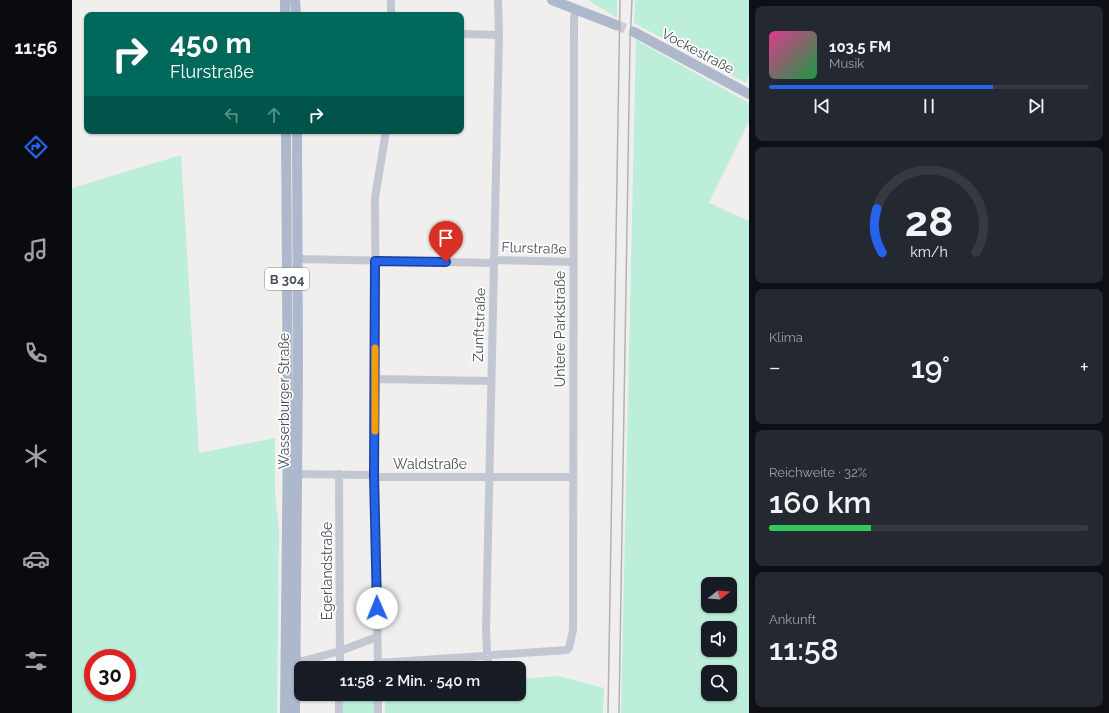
<!DOCTYPE html>
<html lang="de">
<meta charset="utf-8">
<style>
body{margin:0;font-family:Raleway,sans-serif;background:#242831;color:#f1f3f6;height:100vh;display:flex;flex-direction:column;font-size:15px;white-space:nowrap}
*{box-sizing:border-box;margin:0}
p{font-size:13px;color:#9ea1a6}
.icon{flex:none;width:22px;height:22px;fill:none;stroke:currentColor;stroke-width:2;stroke-linecap:round;stroke-linejoin:round}
.map{position:relative;flex:1;overflow:hidden}
.sheet{display:flex;flex-direction:column;gap:6px;padding:6px;background:#0d0f14;width:360px}
.sheet>*{flex:none}
.banner{position:absolute;left:12px;top:12px;width:380px;height:122px;border-radius:8px;box-shadow:0 1px 3px #0004;background:#00695c;color:#fff;overflow:hidden}
.needle{width:26px;rotate:73deg}
.fabs{position:absolute;left:629px;top:577px;display:grid;gap:8px}
.fabs a{display:grid;place-items:center;width:36px;height:36px;border-radius:8px;background:#171b24;box-shadow:0 1px 3px #0004;font-size:20px}
.speed{position:absolute;left:12px;top:649px;display:flex;gap:8px;font-size:20px;font-weight:700;text-align:center}
.speed>*{display:grid;place-content:center;width:52px;height:52px;border-radius:50%;background:#171b24;box-shadow:0 1px 3px #0004;line-height:1}
.speed .limit{border:6px solid #d22;background:#fff;color:#111}
.pin{position:absolute;display:grid;place-items:center;width:34px;height:34px;color:#fff;margin:-41px -17px;border-radius:50% 50% 50% 0;rotate:-45deg;box-shadow:0 0 4px #0007}
.pin .icon{rotate:45deg}
.me{position:absolute;width:44px;margin:-22px;rotate:359deg;stroke-linejoin:round;filter:drop-shadow(0 0 3px #0008)}
.turn{display:flex;align-items:center;gap:14px;height:84px;padding:0 20px;font-size:18px}
.turn .icon{width:52px;height:52px;stroke-width:2.5}
.turn b{display:block;font-size:28px;line-height:34px}
.lanes{display:flex;align-items:center;height:38px;padding:0 20px;background:#0003;justify-content:center;gap:20px;direction:ltr}
.lanes .off{opacity:.35}
.big{font-size:30px;font-weight:600;line-height:1.1}
.sheet .card{flex:1;display:flex;flex-direction:column;justify-content:center;gap:6px;min-width:0;padding:0 14px;border-radius:8px;background:#242831}
.sheet .dial{align-items:center;gap:0}
.dial svg{height:104px;overflow:visible;fill:none;stroke:#363941;stroke-width:7;stroke-linecap:round;text-anchor:middle}
.dial text{fill:#f1f3f6;stroke:none}
.song{display:flex;align-items:center;gap:12px}
.cover{width:48px;height:48px;border-radius:6px;background:linear-gradient(135deg,hsl(330 70% 55%),hsl(140 70% 35%))}
.played{height:4px;border-radius:2px;background:linear-gradient(90deg,#2563eb 70%,#363941 70%)}
.keys{display:flex;justify-content:space-around;direction:ltr}
.heat{display:flex;justify-content:space-between;align-items:center;font-size:22px;direction:ltr}
.charge{height:6px;border-radius:3px;background:linear-gradient(90deg,#34c759 32%,#363941 0)}
.trip{position:absolute;left:222px;top:661px;width:232px;height:40px;border-radius:8px;background:#171b24;box-shadow:0 1px 3px #0004;font-weight:600;line-height:40px;text-align:center}
main{display:flex;flex:1;min-height:0}
.tab-bar{display:flex;flex-direction:column;width:72px;justify-content:space-around;align-items:center;background:#090b0e;color:#9ea1a6}
.tab-bar .icon{width:28px;height:28px}
.tab-bar .selected{color:#2563eb}
.tab-bar b{font-size:18px;color:#f1f3f6}
.map>svg:first-child{display:block}
.green{fill:#bdeed9;fill-rule:evenodd}
.lines{fill:none;stroke-linecap:round;stroke-linejoin:round}
.major-tunnel{stroke:#cfced1;stroke-width:10;stroke-dasharray:10 5;stroke-linecap:butt}
.minor{stroke:#c2c7d3;stroke-width:8}
.major{stroke:#aeb8cd;stroke-width:10}
.rail{stroke:#b0b2b8;stroke-width:1.5}
.route-casing{stroke:#184099;stroke-width:10}
.route{stroke:#2563eb;stroke-width:7}
.slow{stroke:#f59e0b;stroke-width:7}
.labels{text-anchor:middle;stroke-width:3.5;stroke-linejoin:round;paint-order:stroke}
.shield{fill:#fff;stroke:#7e838c;stroke-width:1}
.shield-label{font-size:13px;font-weight:bold;fill:#474e5b}
.street-label{font-size:14px;fill:#474e5b;stroke:#fff}
</style>
<main>
<nav class="tab-bar">
<b>11:56</b>
<svg class="icon selected" aria-label="directions" viewBox="0 0 24 24"><path d="M12 3l9 9-9 9-9-9zM9 14v-3h6M13 9l2 2-2 2"/></svg>
<svg class="icon" aria-label="music" viewBox="0 0 24 24"><path d="M9 18V5l10-2v13"/><circle cx="6" cy="18" r="3"/><circle cx="16" cy="16" r="3"/></svg>
<svg class="icon" aria-label="phone" viewBox="0 0 24 24"><path d="M5 4h4l2 5-3 2q2 4 5 5l2-3 5 2v4C11 20 4 13 5 4z"/></svg>
<svg class="icon" aria-label="climate" viewBox="0 0 24 24"><path d="M12 3v18M4 7l16 10M4 17L20 7"/></svg>
<svg class="icon" aria-label="car" viewBox="0 0 24 24"><path d="M5 17H2v-5l4-1 3-4h7l3 4 3 1v5h-3M9 17h6M6 11h13"/><circle cx="7" cy="17" r="2"/><circle cx="17" cy="17" r="2"/></svg>
<svg class="icon" aria-label="filters" viewBox="0 0 24 24"><path d="M4 7h16M4 17h16"/><circle cx="9" cy="7" r="2"/><circle cx="15" cy="17" r="2"/></svg>
</nav>
<div class="map">
<svg width="677" height="713" viewBox="0 0 677 713">
<rect width="100%" height="100%" fill="#f1eeee"/>
<path class="green" d="M516 0H545V18Z
M563 0H677V75L674 83 562 23Z
M564 40 677 103V121L637 203 677 221V713H549ZM636 584H658V606H636ZM636 628H658V650H636ZM636 672H658V694H636Z
M109 155 127 453 203 438V492L207 531 205 713H0V188ZM21 658H55V692H21Z
M487 676 532 688 531 713H313V694H447V679Z
M268 699H305V713H269Z"/>
<g class="lines">
<path class="major-tunnel" d="M544 25 562 32"/>
<path class="minor" d="M319 15V0
M389 34 427 35
M225 259 422 263
M422 260 501 262
M304 379 419 381
M220 474 299 475 306 477H501
M267 474 268 668
M415 651 414 630 427 35 426 0
M420 655 495 650 497 648 501 630 502 19 504 9
M224 660 231 661 268 651 305 637
M416 660V668
M306 663 411 656
M306 668 303 475 304 379 303 198 314 131
M306 694V713
M267 713V694"/>
<path class="major" d="M213 0V15
M223 0 224 15
M480 0 544 25
M562 32 677 94
M213 713 216 431 214 131
M223 713 226 367 225 131"/>
<path class="rail" d="M536 713 548 0
M547 713 558 43 560 0"/>
</g>
<g class="lines">
<g class="route-casing">
<path id="route" d="M305 608 302 475 303 261 374 262"/>
</g>
<use href="#route" class="route"/>
<path class="slow" d="M303 431V348"/>
</g>
<g class="labels">
<rect class="shield" x="193" y="268" width="44" height="22" rx="3"/>
<g class="shield-label">
<text x="215" y="284">B 304</text>
</g>
<g class="street-label">
<text transform="translate(626 51) rotate(28)" y="5">Vockestraße</text>
<text transform="translate(462 248) rotate(2)" y="5">Flurstraße</text>
<text transform="translate(407 325) rotate(-88)" y="5">Zunftstraße</text>
<text transform="translate(488 329) rotate(-90)" y="5">Untere Parkstraße</text>
<text transform="translate(212 401) rotate(-90)" y="5">Wasserburger Straße</text>
<text x="358" y="469">Waldstraße</text>
<text transform="translate(255 571) rotate(-90)" y="5">Egerlandstraße</text>
</g>
</g>
</svg>
<div class="fabs">
<a><svg class="needle" viewBox="-14 -14 28 28"><path d="M0-13l5 13h-10z" fill="#e53935"/><path d="M0 13l5-13h-10z" fill="#9ea1a6"/></svg></a>
<a><svg class="icon" aria-label="sound" viewBox="0 0 24 24"><path d="M4 9h4l5-4v14l-5-4H4zM17 9q2 3 0 6"/></svg></a>
<a><svg class="icon" aria-label="search" viewBox="0 0 24 24"><circle cx="10" cy="10" r="6"/><path d="M15 15l6 6"/></svg></a>
</div>
<div class="speed"><div class="limit">30</div></div>
<div class="pin" style="left:374px;top:262px;background:#d93025"><svg class="icon" aria-label="arrive" viewBox="0 0 24 24"><path d="M6 21V4h12l-3 4 3 4H6"/></svg></div>
<svg class="me" style="left:305px;top:608px" viewBox="-20 -20 40 40"><circle r="19" fill="#fff"/><path d="M0-13L10 11 0 6-10 11z" fill="#2563eb"/></svg>
<div class="trip">11:58 · 2 Min. · 540 m</div>
<div class="banner">
<div class="turn"><svg class="icon" aria-label="right" viewBox="0 0 24 24"><path d="M7 20v-9h11M14 6l5 5-5 5"/></svg><div><b>450 m</b>Flurstraße</div></div>
<div class="lanes"><svg class="icon off" aria-label="left" viewBox="0 0 24 24"><path d="M17 20v-9H6M10 6l-5 5 5 5"/></svg><svg class="icon off" aria-label="ahead" viewBox="0 0 24 24"><path d="M12 20V5M6 11l6-6 6 6"/></svg><svg class="icon" aria-label="right" viewBox="0 0 24 24"><path d="M7 20v-9h11M14 6l5 5-5 5"/></svg></div>
</div>
</div>
<section class="sheet">
<div class="card">
<div class="song"><i class="cover"></i><div><b>103.5 FM</b><p>Musik</p></div></div>
<div class="played"></div>
<div class="keys"><svg class="icon" aria-label="previous" viewBox="0 0 24 24"><path d="M18 5L8 12l10 7zM5 5v14"/></svg><svg class="icon" aria-label="pause" viewBox="0 0 24 24"><path d="M8 5v14M16 5v14"/></svg><svg class="icon" aria-label="next" viewBox="0 0 24 24"><path d="M6 5l10 7-10 7zM19 5v14"/></svg></div>
</div>
<div class="card dial"><svg viewBox="0 0 100 80">
<path d="M14 69A42 42 0 1 1 86 69"/>
<path d="M14 69A42 42 0 0 1 10 35" stroke="#2563eb"/>
<text x="50" y="56" font-size="32" font-weight="700">28</text>
<text x="50" y="72" font-size="11">km/h</text>
</svg></div>
<div class="card"><p>Klima</p>
<div class="heat"><a>−</a><b class="big">19°</b><a>+</a></div>
</div>
<div class="card"><p>Reichweite · 32%</p><b class="big">160 km</b><div class="charge"></div></div>
<div class="card"><p>Ankunft</p><b class="big">11:58</b></div>
</section>
</main>
